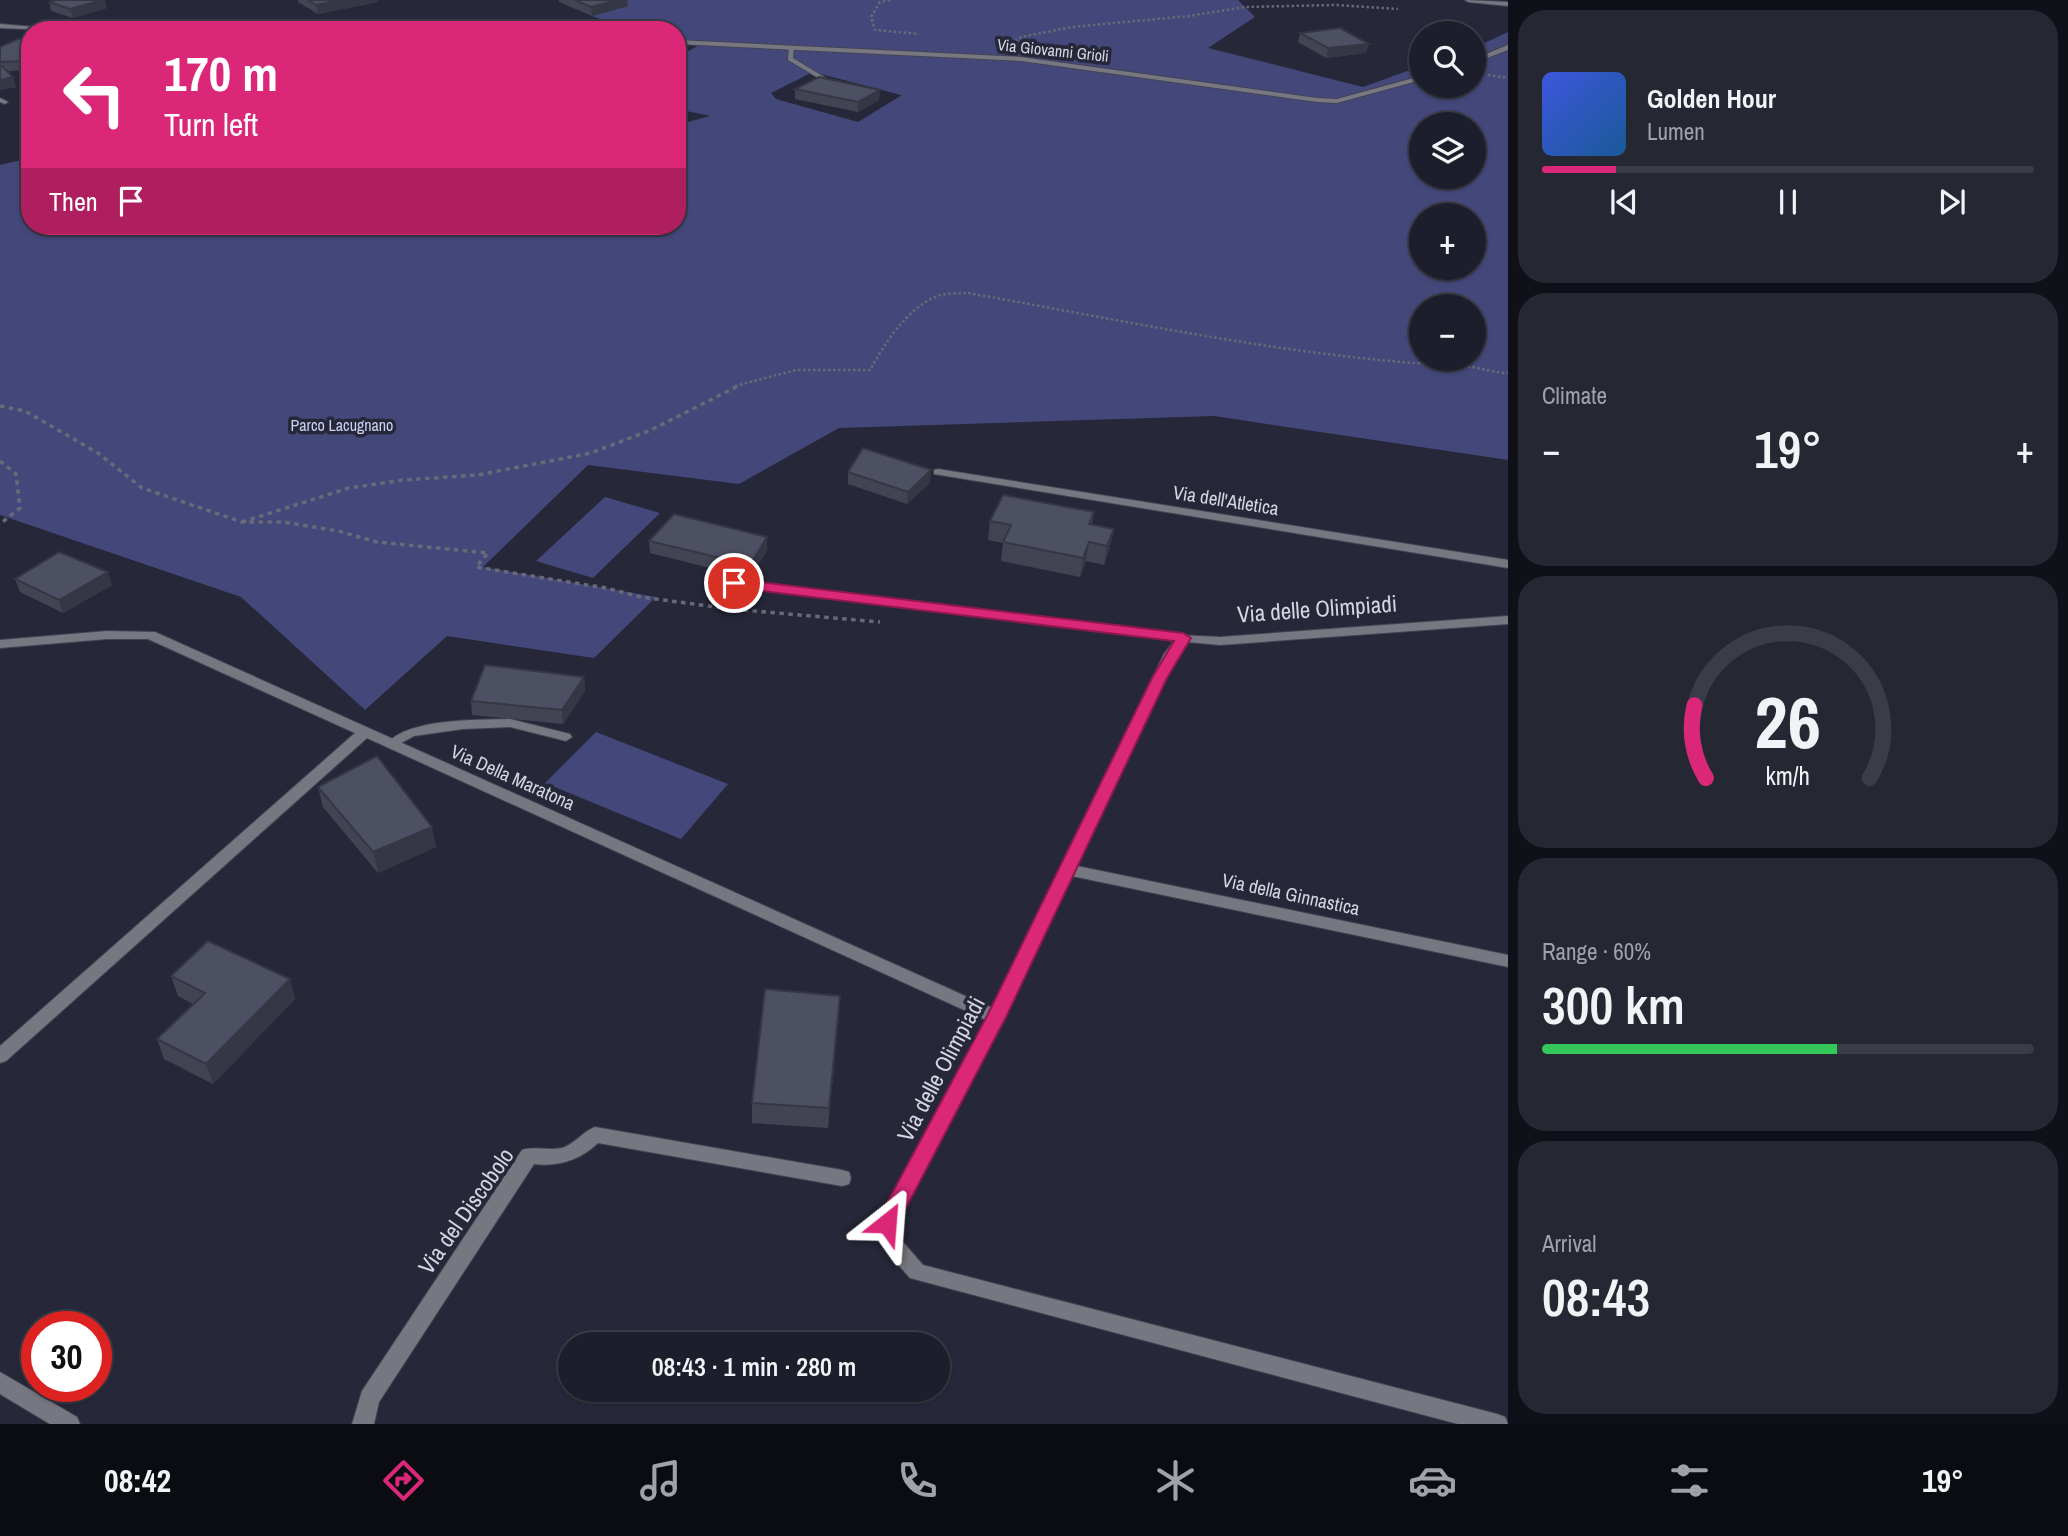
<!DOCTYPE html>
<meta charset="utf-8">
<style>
body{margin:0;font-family:"Archivo Narrow",sans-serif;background:#252733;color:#f1f3f6;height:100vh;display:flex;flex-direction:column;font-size:26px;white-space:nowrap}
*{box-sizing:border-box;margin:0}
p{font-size:23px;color:#a0a2a9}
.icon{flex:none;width:38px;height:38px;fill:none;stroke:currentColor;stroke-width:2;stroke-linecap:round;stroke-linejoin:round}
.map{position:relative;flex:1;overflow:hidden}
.details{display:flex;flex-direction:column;gap:10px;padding:10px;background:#0f1018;width:560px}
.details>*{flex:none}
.top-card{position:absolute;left:21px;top:21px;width:665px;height:214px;border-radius:28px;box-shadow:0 2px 5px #0004,0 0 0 2px #3a3c47;background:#db2777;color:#fff;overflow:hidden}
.fabs{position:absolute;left:1409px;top:21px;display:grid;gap:14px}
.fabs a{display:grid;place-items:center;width:77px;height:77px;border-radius:50%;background:#1c1e2b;box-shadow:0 2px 5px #0004,0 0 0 2px #3a3c47;font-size:35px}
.speed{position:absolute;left:21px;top:1311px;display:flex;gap:14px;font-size:35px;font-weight:700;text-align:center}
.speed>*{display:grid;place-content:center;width:91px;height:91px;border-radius:50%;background:#1c1e2b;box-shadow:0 2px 5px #0004,0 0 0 2px #3a3c47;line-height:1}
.speed .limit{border:10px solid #d22;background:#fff;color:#111}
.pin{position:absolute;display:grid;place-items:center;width:60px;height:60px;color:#fff;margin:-30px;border:4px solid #fff;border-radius:50%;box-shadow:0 2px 7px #0007}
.me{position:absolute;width:77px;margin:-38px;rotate:28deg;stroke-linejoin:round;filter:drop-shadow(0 0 5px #0008)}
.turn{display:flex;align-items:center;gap:24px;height:147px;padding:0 28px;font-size:32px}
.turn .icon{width:91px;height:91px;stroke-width:2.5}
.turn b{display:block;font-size:49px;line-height:60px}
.then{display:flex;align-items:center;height:66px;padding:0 28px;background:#0003;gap:14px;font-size:26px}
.big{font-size:52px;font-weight:600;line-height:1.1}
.details .card{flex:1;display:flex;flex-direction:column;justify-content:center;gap:10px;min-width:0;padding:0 24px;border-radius:28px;background:#252733}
.details .dial{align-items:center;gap:0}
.dial svg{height:182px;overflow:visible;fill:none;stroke:#3a3c47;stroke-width:7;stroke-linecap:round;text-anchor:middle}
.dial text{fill:#f1f3f6;stroke:none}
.song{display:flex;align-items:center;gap:21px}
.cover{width:84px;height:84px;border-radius:10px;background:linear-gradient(135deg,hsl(230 70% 55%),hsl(210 70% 35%))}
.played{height:7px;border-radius:4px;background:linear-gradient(90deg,#db2777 15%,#3a3c47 15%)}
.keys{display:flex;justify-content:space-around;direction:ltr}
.heat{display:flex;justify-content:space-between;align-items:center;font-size:38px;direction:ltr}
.charge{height:10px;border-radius:5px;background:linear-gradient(90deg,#34c759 60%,#3a3c47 0)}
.trip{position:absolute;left:558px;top:1332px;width:392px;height:70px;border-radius:35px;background:#1c1e2b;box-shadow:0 2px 5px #0004,0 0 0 2px #3a3c47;font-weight:600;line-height:70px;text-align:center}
.tabs{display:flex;height:112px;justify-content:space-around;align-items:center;background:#0b0c11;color:#a0a2a9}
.tabs .icon{width:49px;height:49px}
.tabs .current{color:#db2777}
.tabs b{font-size:32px;color:#f1f3f6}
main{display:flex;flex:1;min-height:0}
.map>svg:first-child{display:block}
.green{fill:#44477a;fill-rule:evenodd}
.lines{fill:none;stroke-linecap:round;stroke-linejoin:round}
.service-casing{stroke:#424454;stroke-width:2}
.minor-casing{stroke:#424454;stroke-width:2}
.path-far1{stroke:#686a78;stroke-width:2.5;stroke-dasharray:2.5 2.5;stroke-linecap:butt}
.path{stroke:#686a78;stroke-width:3.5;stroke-dasharray:4.5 4.5;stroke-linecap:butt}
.service{fill:#767780;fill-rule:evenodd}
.minor{fill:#767780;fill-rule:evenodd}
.wall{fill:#424454}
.shaded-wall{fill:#363745}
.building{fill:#4d4f62;stroke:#363745;stroke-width:2}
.route{fill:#db2777;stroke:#8e194d;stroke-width:2}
.labels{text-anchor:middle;stroke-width:7;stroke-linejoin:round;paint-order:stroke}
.far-street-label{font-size:16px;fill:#d4d6e1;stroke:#262839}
.far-park-label{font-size:16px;fill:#cdd1f3;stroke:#262839}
.street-label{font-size:19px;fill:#d4d6e1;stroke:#262839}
.near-street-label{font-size:23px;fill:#d4d6e1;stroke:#262839}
</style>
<main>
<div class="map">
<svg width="1508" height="1424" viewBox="0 0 1508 1424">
<rect width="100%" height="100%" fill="#262839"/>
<path class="green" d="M612 0H1238L1255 17 1208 48 1363 87 1421 66V86H1474V48L1508 32V460L1214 416 839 428 739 484 588 465 483 567 656 597 594 658 447 636 365 710 241 597 0 515V165L30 158V226H677V125L710 116 677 109V57L701 44 677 42V30H631L592 16 626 6ZM813 72 901 95H902L858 122 776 99 771 93ZM1421 124H1474V177H1421ZM1421 215H1474V268H1421ZM1421 306H1474V359H1421Z
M605 497 660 513 593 578 536 561Z
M596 732 728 784 681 839 545 783Z"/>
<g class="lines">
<g class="service-casing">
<path id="service" d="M789 46 794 47 793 58 829 80 840 83V85L825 82 788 60Z
M0 98 8 102 5 104 0 102Z
M734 580 1183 634 1189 638 1183 642 730 585 728 583 730 581Z
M510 719 570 734 572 737 566 741 510 727 463 729 414 736 392 748 386 744C409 718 476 720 510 719Z"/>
</g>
<g class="minor-casing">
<path id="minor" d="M1465 0 1508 2V6L1468 2Z
M0 24 48 28 51 30 0 28Z
M238 28H355L358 30H235Z
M677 40 1021 57 1317 98 1337 99 1421 76V80L1337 103 1317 102 1021 61 677 44Z
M1508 45V50L1474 63V59Z
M938 469 1508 560V568L934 474V470Z
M1508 616V624L1220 645 1187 642 1177 655 1077 866 1508 955V967L1072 876 1005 1017 897 1223 902 1241 923 1265 1497 1414 1505 1417 1508 1424H1458L910 1278 887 1252 877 1223 986 1020 367 738 6 1061 0 1063V1046L355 733 148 639H107L0 648V640L107 631 155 632 992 1008 1164 654 1178 635 1220 637Z
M595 1127 842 1170 849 1172 851 1178 849 1184 842 1186 598 1143C580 1160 559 1167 534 1164L379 1402 374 1424H352L362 1391 522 1150C535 1146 549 1151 562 1148 575 1144 582 1132 595 1127Z
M0 1372 77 1417 80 1424H50L0 1394Z"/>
</g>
<path class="path-far1" d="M890 0 880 2 871 17 875 30 919 34
M1015 41 1021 37 1072 27 1189 16 1245 7 1336 5 1398 9
M1488 75 1508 78
M735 386 796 370H870C885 343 906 310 935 297 945 292 958 294 968 293 1132 322 1295 358 1461 366 1477 366 1492 373 1508 373"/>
<path class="path" d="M0 406 25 411 98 453 142 488 242 522H284L338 531 377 542 488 553 476 567 606 588 641 597 731 609 880 622
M0 461 16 474 20 508 0 524
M242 522 349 488 404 480 478 475 591 453 651 430 742 384"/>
<use href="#service" class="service"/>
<use href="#minor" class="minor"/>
</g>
<path class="wall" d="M298 0H378V2L318 14 298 2Z
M559 0H627L628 6 592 16 559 2Z
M49 2 107 8 73 18 51 11Z
M1300 33 1366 53 1326 58 1298 42Z
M18 39 26 70 8 71 16 87 0 90V47Z
M795 89 880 90 879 100 858 112 795 99Z
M931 470 930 483 907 504 848 484V472Z
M1094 512 1092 524 1110 547 1104 565 1086 561 1080 577 1001 561 1003 543 988 540 990 521Z
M767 537V550L750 578 650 553 649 541Z
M15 579 112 585 63 613 20 592Z
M584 677 585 691 563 724 472 715 471 701Z
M318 787 436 847 378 873 323 807Z
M171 976 290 979 295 999 213 1084 164 1059 157 1039 193 1004 178 996Z
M840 996 839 1016 828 1128 752 1123V1103Z"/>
<path class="shaded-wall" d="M103 0H105L107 8 73 18 70 9Z
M341 0H378V2L318 14 316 5Z
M618 0H627L628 6 592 16 591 7Z
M1369 44 1366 53 1326 58 1328 48Z
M30 50V64L26 70 23 61Z
M13 77 16 87 0 90V80Z
M880 90 879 100 858 112V102Z
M931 470 930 483 907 504 908 492Z
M1114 529 1110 547 1104 565 1107 546Z
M767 537V550L750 578V565Z
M1089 542 1086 561 1080 577 1083 558Z
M108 572 112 585 63 613 59 600Z
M584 677 585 691 563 724 562 710Z
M432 827 436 847 378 873 373 852Z
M290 979 295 999 213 1084 206 1064Z
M840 996 839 1016 828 1128 829 1108Z"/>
<path class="building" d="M56 0H103L70 9 49 2Z
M308 0H341L316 5Z
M575 0H618L591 7Z
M1340 28 1369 44 1328 48 1300 33Z
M18 39H30V50L23 61 0 62V47Z
M0 66H2L13 77 0 80Z
M819 77 880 90 858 102 795 89Z
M863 448 931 470 908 492 848 472Z
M1003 495 1094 512 1089 524 1114 529 1107 546 1089 542 1083 558 1003 542 1011 525 990 521Z
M674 514 767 537 750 565 649 541Z
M59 552 108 572 59 600 15 579Z
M485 665 584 677 562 710 471 701Z
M377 756 432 827 373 852 318 787Z
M208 941 290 979 206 1064 157 1039 205 993 171 976Z
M765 989 840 996 829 1108 752 1103Z"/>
<path class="route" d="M734 579 1183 633 1191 638 1167 678 1006 1017 895 1229 887 1232 880 1229 876 1223 880 1216 987 1016 1152 678 1174 641 728 587 726 583 728 580Z"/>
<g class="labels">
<g class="far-street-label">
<text transform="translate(1053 50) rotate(6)" y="6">Via Giovanni Grioli</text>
</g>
<g class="far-park-label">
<text x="342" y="431">Parco Lacugnano</text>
</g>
<g class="street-label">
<text transform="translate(1226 500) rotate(9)" y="7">Via dell'Atletica</text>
<text transform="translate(513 777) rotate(24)" y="7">Via Della Maratona</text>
<text transform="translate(1291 894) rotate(12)" y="7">Via della Ginnastica</text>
</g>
<g class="near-street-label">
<text transform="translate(1317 609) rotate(-4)" y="8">Via delle Olimpiadi</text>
<text transform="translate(941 1069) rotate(-62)" y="8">Via delle Olimpiadi</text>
<text transform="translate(466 1211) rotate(-55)" y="8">Via del Discobolo</text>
</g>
</g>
</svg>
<div class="fabs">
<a><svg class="icon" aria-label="search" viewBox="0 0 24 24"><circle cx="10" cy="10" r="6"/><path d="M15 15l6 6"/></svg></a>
<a><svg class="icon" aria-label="layers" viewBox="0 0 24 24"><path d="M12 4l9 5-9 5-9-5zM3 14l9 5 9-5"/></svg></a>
<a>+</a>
<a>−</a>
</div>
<div class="speed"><div class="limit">30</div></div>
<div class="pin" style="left:734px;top:583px;background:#d93025"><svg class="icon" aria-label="arrive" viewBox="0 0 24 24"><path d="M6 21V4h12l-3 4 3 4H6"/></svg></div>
<svg class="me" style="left:887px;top:1223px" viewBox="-20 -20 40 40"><path d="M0-17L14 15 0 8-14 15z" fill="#db2777" stroke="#fff" stroke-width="4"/></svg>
<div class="trip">08:43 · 1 min · 280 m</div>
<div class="top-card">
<div class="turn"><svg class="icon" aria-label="left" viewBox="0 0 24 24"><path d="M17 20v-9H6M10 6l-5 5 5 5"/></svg><div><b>170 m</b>Turn left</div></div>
<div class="then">Then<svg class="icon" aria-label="arrive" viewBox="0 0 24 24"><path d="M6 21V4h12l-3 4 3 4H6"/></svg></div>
</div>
</div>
<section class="details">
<div class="card">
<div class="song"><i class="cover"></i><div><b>Golden Hour</b><p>Lumen</p></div></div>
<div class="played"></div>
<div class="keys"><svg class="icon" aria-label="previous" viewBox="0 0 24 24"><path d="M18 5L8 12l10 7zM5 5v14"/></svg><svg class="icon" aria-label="pause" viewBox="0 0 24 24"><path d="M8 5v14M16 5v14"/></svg><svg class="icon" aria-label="next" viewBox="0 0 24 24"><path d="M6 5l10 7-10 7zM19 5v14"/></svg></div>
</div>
<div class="card"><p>Climate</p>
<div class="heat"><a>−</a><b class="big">19°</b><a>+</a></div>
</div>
<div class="card dial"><svg viewBox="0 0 100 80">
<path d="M14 69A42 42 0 1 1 86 69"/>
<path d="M14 69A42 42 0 0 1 9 37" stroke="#db2777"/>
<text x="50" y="56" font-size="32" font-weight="700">26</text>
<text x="50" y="72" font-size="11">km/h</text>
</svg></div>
<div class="card"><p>Range · 60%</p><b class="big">300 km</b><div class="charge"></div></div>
<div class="card"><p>Arrival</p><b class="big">08:43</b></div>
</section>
</main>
<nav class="tabs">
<b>08:42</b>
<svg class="icon current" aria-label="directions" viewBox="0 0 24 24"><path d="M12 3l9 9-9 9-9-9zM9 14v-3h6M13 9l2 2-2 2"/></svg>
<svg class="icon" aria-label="music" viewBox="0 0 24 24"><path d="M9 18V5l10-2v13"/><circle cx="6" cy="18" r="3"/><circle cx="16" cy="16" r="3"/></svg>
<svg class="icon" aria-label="phone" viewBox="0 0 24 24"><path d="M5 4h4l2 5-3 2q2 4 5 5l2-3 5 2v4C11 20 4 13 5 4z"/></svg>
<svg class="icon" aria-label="climate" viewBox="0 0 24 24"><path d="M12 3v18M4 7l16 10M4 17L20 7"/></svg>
<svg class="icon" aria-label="car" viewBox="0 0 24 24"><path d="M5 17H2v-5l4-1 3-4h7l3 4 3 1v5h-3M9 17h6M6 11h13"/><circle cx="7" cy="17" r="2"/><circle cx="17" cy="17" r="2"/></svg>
<svg class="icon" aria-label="filters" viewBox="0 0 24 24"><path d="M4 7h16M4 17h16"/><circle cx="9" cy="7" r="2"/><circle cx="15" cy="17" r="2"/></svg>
<b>19°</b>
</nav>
